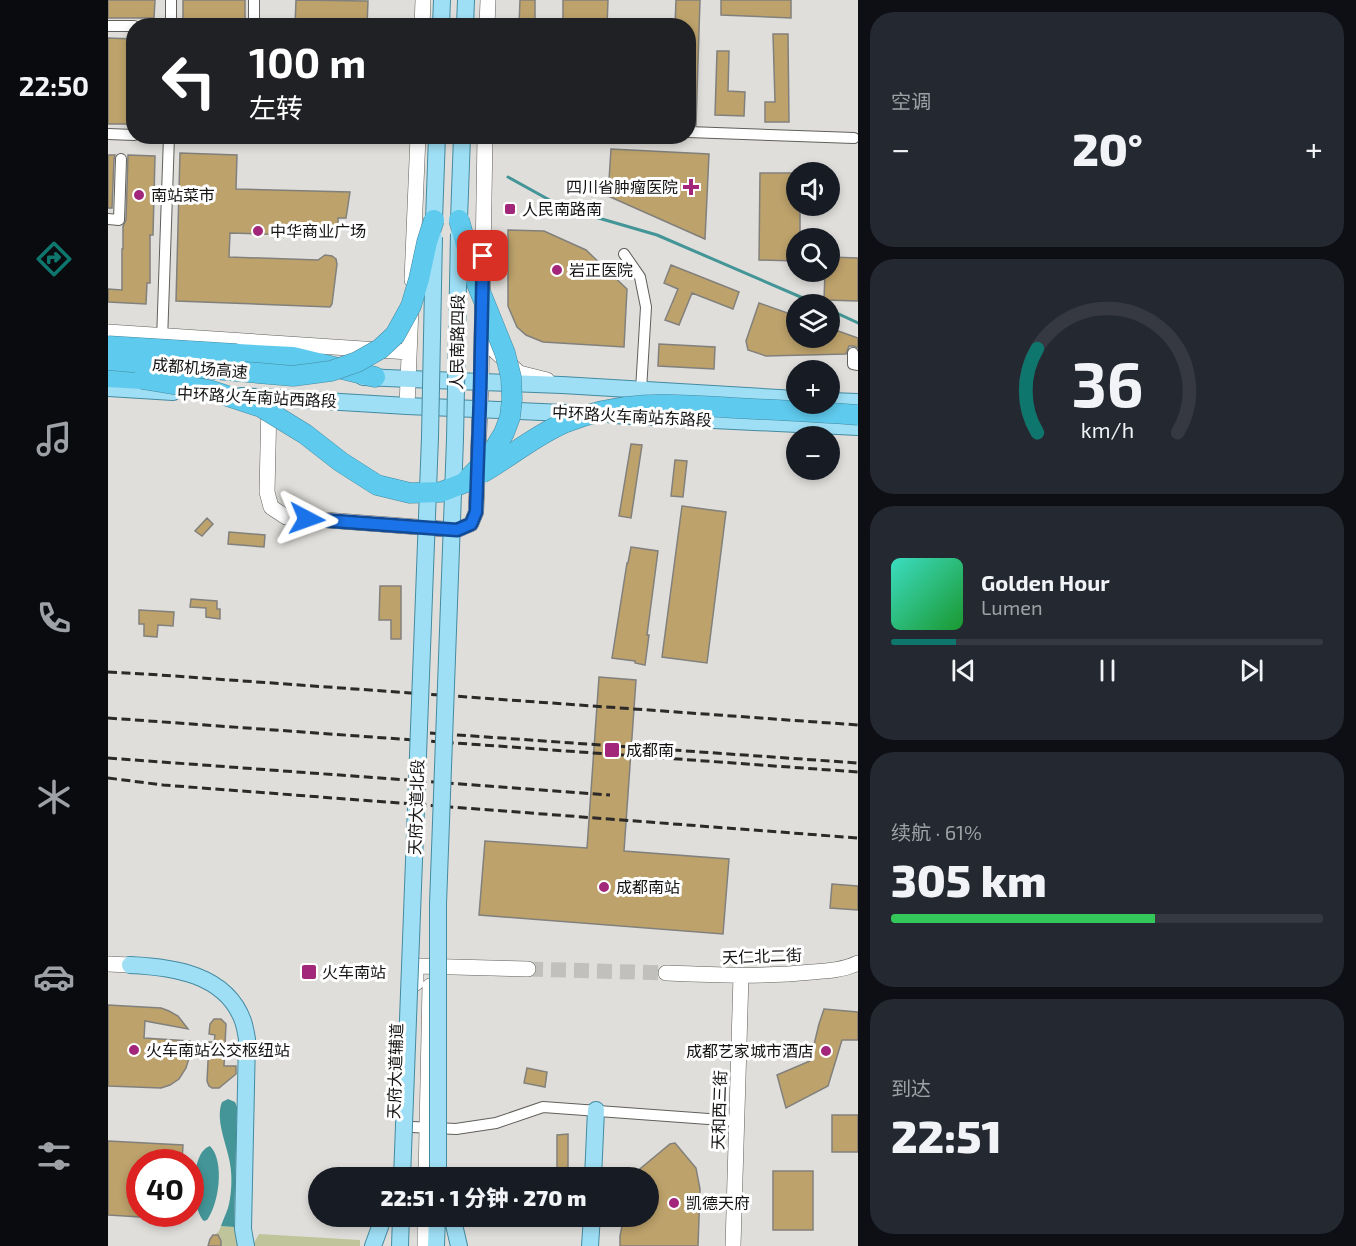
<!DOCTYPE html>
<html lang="zh">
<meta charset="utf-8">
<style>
body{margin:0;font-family:"Exo 2","Noto Sans SC",sans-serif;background:#242831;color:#f1f3f6;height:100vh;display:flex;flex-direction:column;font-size:22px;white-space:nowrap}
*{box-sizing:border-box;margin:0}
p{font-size:20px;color:#9ea1a6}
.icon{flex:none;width:33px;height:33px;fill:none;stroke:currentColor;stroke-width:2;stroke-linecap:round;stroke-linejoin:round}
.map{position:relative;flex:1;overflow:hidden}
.details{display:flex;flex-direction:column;gap:12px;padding:12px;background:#0d0f14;width:498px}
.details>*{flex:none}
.top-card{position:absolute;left:18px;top:18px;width:570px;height:126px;border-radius:24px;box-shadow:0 3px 9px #0003;background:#202124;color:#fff;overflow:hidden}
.tools{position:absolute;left:678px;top:162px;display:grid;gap:12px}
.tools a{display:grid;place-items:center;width:54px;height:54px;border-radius:50%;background:#171b24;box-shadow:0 3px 9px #0003;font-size:30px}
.speed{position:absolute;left:18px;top:1149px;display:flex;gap:12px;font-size:30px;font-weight:700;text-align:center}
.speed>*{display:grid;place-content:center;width:78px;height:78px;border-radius:50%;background:#171b24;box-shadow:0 3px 9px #0003;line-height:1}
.speed .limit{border:9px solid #d22;background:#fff;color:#111}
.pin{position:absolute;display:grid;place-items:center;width:51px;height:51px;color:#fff;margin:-26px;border-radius:12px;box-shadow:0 3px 9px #0006}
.me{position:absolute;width:66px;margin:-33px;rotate:94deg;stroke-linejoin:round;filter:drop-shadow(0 0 4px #0008)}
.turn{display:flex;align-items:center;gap:21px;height:126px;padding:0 24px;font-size:27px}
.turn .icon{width:78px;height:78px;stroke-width:2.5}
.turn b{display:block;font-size:42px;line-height:51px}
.big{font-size:45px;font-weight:800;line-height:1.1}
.details .card{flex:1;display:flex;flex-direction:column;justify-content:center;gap:9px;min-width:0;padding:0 21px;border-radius:24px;background:#242831}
.details .dial{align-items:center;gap:0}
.dial svg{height:156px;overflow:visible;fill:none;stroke:#363941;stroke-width:7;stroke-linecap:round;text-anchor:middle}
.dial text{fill:#f1f3f6;stroke:none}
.song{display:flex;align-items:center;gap:18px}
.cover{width:72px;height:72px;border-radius:9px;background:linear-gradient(135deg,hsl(170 70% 55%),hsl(130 70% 35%))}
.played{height:6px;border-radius:3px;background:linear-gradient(90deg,#0f766e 15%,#363941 15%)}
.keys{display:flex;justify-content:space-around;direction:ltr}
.heat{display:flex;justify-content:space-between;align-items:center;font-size:33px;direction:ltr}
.charge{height:9px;border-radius:4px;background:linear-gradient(90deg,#34c759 61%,#363941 0)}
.trip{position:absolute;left:200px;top:1167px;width:351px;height:60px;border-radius:30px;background:#171b24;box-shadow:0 3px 9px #0003;font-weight:800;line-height:60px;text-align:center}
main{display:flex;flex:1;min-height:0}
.tabs{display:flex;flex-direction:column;width:108px;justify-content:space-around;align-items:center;background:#090b0e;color:#9ea1a6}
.tabs .icon{width:42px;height:42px}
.tabs .current{color:#0f766e}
.tabs b{font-size:27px;color:#f1f3f6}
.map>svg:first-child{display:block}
.green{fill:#c0c49a}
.water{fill:#439597}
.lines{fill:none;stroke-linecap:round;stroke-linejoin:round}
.stream{stroke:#439597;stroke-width:3}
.building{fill:#bda26b;stroke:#82807c;stroke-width:1.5}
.secondary-tunnel{stroke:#c1c0bc;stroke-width:15;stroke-dasharray:15 8;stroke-linecap:butt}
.street-casing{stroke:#605f5b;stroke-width:12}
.secondary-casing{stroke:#605f5b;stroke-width:16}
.primary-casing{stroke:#448aa1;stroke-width:18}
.highway-casing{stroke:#448aa1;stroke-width:21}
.street{stroke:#fff;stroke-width:10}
.secondary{stroke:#fff;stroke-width:15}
.primary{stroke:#9edff5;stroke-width:16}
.highway{stroke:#5ecaee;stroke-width:20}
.rail{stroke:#2b2a28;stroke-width:3;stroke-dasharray:9 4.5;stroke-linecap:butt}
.primary-bridge-casing{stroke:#448aa1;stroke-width:18;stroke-linecap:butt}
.highway-bridge-casing{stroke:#448aa1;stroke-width:21;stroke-linecap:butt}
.primary-bridge{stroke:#9edff5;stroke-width:16}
.highway-bridge{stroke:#5ecaee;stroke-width:20}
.route-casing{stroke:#114b97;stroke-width:15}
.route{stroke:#1a73e8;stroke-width:10}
.poi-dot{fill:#a2267a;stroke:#fff;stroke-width:2}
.labels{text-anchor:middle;stroke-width:6;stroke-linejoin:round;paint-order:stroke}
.poi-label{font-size:16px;fill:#141312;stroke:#fff;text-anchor:start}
.street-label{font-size:16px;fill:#141312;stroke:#fff}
</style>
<main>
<nav class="tabs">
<b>22:50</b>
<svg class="icon current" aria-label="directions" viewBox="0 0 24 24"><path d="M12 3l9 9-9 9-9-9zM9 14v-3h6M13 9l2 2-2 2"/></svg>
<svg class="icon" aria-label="music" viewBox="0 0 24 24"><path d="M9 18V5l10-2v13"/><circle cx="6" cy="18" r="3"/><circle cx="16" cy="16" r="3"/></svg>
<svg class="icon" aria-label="phone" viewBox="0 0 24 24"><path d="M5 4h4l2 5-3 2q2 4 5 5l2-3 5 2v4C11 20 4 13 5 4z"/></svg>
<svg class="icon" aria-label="climate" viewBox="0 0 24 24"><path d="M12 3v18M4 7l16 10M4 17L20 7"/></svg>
<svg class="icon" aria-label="car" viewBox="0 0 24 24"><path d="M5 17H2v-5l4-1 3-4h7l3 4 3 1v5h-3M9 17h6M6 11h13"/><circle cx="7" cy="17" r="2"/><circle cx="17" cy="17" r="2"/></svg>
<svg class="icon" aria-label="filters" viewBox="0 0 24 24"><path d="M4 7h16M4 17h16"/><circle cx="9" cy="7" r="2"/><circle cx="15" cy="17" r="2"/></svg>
</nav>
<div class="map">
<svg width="750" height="1246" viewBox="0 0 750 1246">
<rect width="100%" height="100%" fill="#e0deda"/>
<path class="green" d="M113 1226 130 1227 135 1246H113V1241L110 1235H107L111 1231Z
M151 1234 252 1240V1246H144Z"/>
<path class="water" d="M120 1099 127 1102 129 1107 126 1227 113 1226C115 1220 118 1214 120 1208 123 1197 124 1183 123 1171 122 1150 106 1122 114 1102Z
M102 1146C117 1161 111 1204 99 1220L96 1221C83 1208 82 1152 102 1146Z"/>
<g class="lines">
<path class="stream" d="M400 177 456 208 549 235 709 304
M722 310 750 323"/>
</g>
<path class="building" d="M0 0H47L46 18H0Z
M75 0H137V26H75Z
M188 0 260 1 259 26H187Z
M412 0H427V26H411Z
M455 0H500L499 26H455Z
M568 0H592L588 125H580V26H567Z
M613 0H683V18L613 15Z
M665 34H680L681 122H657V102H667Z
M0 38 26 39V124H0Z
M609 51H621L620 91 637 92 636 116 607 115Z
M503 149 601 154 597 239 500 196Z
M72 153 129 155 128 189 242 192 238 218H230V229L229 232 225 236 122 233 121 257 210 260 217 255 224 256 228 259 229 264 224 304 222 307 68 301Z
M0 155H7L6 159 4 208H0Z
M20 155 47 156 45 235H42V283H39L38 304 0 302V289L14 290V249H15V226L18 220Z
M652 173H688V206H692V238H688V261L651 260Z
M400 230 436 231 478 250 519 289 516 347 435 342 418 335 409 327 400 306Z
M722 257 750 258V301L716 300 717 272H722Z
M563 265 631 292 625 309 584 293 571 325 557 320 570 289 556 283Z
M651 303 688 316V338H722V328L750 338V348L746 346H741L738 354 658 356 640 350 638 341Z
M551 344 607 347 606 369 550 366Z
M523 444 534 445 523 518 511 516Z
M567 460 579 461 575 497 563 496Z
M574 506 618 512 599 663 554 657Z
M99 518 105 524 94 536 87 531Z
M121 532 157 535 156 547 120 544Z
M523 547 550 551 539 635H541L537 665 527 663V661L504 658 519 563H520Z
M272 586H293V639H283V620H271Z
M83 599 109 601V609H112V619L98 617V608L82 607Z
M31 610 66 612 65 626 50 625 49 637 36 636V624H31Z
M491 677 528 680 516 851 621 859 615 934 371 915 377 841 479 848Z
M724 884 750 886V910L722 908Z
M0 1005 53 1008 61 1011 70 1016 80 1029 37 1021 36 1038 82 1041 81 1058 78 1068 71 1079 62 1085 53 1088 0 1086Z
M716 1009 750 1012V1040H734L720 1086 678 1108 669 1075 702 1061 711 1024Z
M106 1019H113L118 1024 116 1066H128V1074L111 1088H104L101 1086 99 1081 101 1042H106L107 1035 101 1034 102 1024Z
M419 1068 439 1072 437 1087 416 1083Z
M724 1115H750V1152H724Z
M460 1134V1178H449V1135Z
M0 1141 75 1145 74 1162H32V1217L0 1215Z
M567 1143 588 1168 592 1189 590 1246H512V1236L516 1216H540V1178H521L562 1144Z
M665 1171H705V1230H665Z
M105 1235H110L113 1241V1246H100L102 1239Z"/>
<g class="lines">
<path class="secondary-tunnel" d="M420 969 558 973"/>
<g class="street-casing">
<path id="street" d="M0 26H26
M63 26V0
M146 26V0
M580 132 746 138
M0 134 26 135
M0 219 11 220 13 159
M516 254 532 277 538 307 533 390
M54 341 61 136
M745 353V364L750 365
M304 1127 348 1129 388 1123 435 1107 628 1121"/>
</g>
<g class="secondary-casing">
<path id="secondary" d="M314 26 315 0
M379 26 380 0
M304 280 310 136
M374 329 385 349 411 373 439 380
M0 332 301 352
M161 404 159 492 163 507 178 517 349 530 363 524 368 512 373 382 377 136
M299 406 303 307
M0 964 22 965
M558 973C607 975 655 977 704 972 719 971 736 970 750 963
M308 983V966L420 969
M318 1178 322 986
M317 1246V1216
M625 1246 633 976"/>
</g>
<g class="primary-casing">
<path id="primary" d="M333 26 334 0
M357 26 358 0
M326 220 329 136
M351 220 354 136
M255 377 373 382 454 385 688 399
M0 388 65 392
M133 396 299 406 478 414
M722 401 750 402
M504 415 750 427
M22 965C65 967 118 974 135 1021 137 1027 138 1033 139 1039L135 1229 138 1246
M485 1178 488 1110
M344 1216 351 1246
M265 1246 276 1216
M292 1246 293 1216
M328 1246 329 1216
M482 1246 484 1216"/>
</g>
<g class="highway-casing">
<path id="highway" d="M129 354 185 357 267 377
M0 377 34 379"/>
</g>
<use href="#street" class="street"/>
<use href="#secondary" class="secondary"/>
<use href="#primary" class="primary"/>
<use href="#highway" class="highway"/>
<path class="rail" d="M0 672 38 674 750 725
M0 718 750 772
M322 733 750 763
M0 758 502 795
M0 778 55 785 750 838"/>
<g class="primary-bridge-casing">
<path id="primary-bridge" d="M294 1178 322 437 326 237
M330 1178V904L347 439 351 234"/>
</g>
<g class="highway-bridge-casing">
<path id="highway-bridge" d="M0 346 129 354
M0 360 185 376 223 371 249 362 272 349 287 335 303 306 311 279 319 242 326 220
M34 379 101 390 153 407 197 434 233 462 269 485 302 493 333 492 356 483 382 456 396 433 402 417 404 399 403 377 397 353 369 284 351 220
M374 473C402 457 426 436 456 423 515 399 565 404 627 408 668 410 709 412 750 415"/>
</g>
<use href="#primary-bridge" class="primary-bridge"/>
<use href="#highway-bridge" class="highway-bridge"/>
</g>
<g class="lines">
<g class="route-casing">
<path id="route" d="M199 519 349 530 363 524 368 512 372 396 375 256"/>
</g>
<use href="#route" class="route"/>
</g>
<g class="poi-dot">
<path d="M580 178h6v6h6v6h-6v6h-6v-6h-6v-6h6z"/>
<circle cx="31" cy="195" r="6"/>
<rect x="396" y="203" width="12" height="12" rx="3"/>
<circle cx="150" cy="231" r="6"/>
<circle cx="449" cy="270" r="6"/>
<rect x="496" y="742" width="16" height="16" rx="3"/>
<circle cx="496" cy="887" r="6"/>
<rect x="193" y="964" width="16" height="16" rx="3"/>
<circle cx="26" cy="1050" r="6"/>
<circle cx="718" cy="1051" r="6"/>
<circle cx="566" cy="1203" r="6"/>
</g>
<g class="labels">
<g class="poi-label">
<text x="570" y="193" text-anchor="end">四川省肿瘤医院</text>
<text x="43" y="201">南站菜市</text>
<text x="414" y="215">人民南路南</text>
<text x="162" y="237">中华商业广场</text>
<text x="461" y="276">岩正医院</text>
<text x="518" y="756">成都南</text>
<text x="508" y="893">成都南站</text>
<text x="214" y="978">火车南站</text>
<text x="38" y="1056">火车南站公交枢纽站</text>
<text x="706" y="1057" text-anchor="end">成都艺家城市酒店</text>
<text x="578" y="1209">凯德天府</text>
</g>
<g class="street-label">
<text transform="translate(349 342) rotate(-89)" y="6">人民南路四段</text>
<text transform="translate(92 368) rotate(5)" y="6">成都机场高速</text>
<text transform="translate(149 397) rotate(3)" y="6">中环路火车南站西路段</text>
<text transform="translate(524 416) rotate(3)" y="6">中环路火车南站东路段</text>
<text transform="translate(308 807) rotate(-88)" y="6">天府大道北段</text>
<text transform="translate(654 956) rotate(-2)" y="6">天仁北二街</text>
<text transform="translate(287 1071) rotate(-88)" y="6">天府大道辅道</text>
<text transform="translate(611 1110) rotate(-88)" y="6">天和西三街</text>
</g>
</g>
</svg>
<div class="tools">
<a><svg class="icon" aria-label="sound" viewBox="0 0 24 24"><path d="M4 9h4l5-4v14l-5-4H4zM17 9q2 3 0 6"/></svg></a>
<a><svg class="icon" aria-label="search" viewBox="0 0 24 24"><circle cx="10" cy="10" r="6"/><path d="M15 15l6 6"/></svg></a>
<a><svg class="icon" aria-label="layers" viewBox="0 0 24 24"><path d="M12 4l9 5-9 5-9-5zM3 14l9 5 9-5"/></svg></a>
<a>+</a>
<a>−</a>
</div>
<div class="speed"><div class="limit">40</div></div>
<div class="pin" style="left:375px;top:256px;background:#d93025"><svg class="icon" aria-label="arrive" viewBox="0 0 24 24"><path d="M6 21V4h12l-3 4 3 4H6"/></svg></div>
<svg class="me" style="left:199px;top:519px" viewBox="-20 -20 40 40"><path d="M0-17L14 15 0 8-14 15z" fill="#1a73e8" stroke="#fff" stroke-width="4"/></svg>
<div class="trip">22:51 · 1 分钟 · 270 m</div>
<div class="top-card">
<div class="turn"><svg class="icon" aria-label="left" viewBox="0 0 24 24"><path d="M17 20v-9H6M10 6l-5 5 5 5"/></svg><div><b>100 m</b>左转</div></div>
</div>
</div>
<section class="details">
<div class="card"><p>空调</p>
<div class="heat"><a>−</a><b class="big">20°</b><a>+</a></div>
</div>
<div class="card dial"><svg viewBox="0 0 100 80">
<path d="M14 69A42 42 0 1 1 86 69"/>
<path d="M14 69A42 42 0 0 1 14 26" stroke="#0f766e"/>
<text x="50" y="56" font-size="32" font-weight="700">36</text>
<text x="50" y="72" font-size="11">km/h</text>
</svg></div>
<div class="card">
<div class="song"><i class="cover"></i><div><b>Golden Hour</b><p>Lumen</p></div></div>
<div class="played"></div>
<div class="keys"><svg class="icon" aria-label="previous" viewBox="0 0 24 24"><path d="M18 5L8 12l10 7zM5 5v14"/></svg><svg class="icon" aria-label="pause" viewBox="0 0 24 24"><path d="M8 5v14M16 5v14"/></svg><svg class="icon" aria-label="next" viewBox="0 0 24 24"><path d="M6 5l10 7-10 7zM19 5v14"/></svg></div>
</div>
<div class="card"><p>续航 · 61%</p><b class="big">305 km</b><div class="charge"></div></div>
<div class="card"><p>到达</p><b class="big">22:51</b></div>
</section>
</main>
